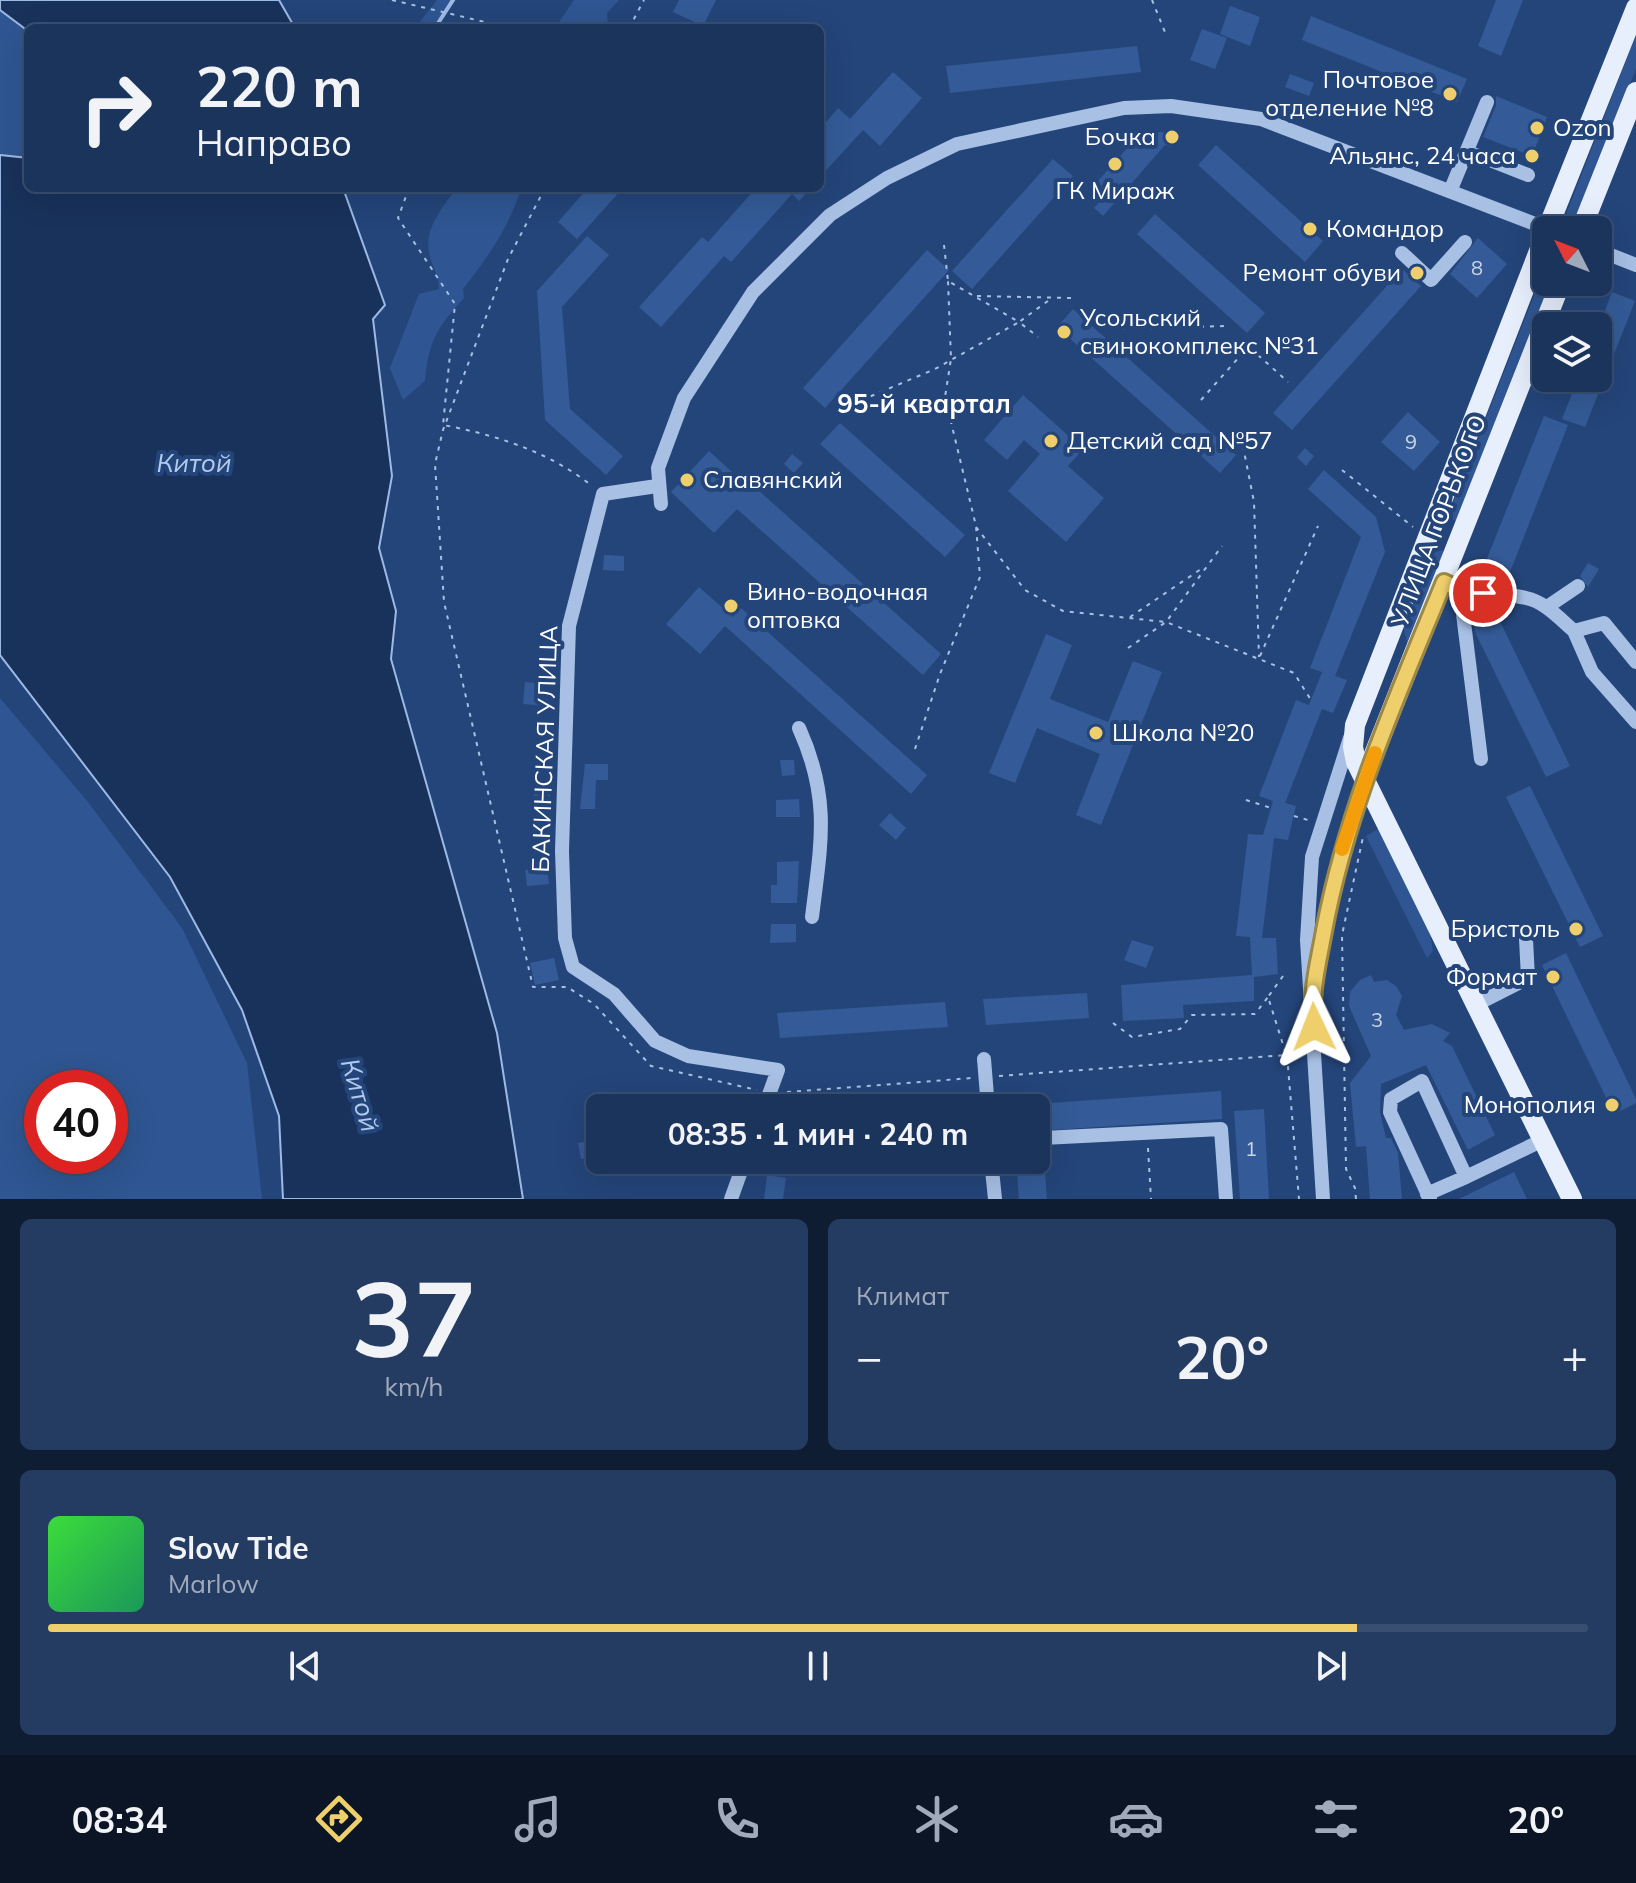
<!DOCTYPE html>
<html lang="ru">
<meta charset="utf-8">
<style>
body{margin:0;font-family:Mulish,sans-serif;background:#243c62;color:#f1f3f6;height:100vh;display:flex;flex-direction:column;font-size:30px;white-space:nowrap}
*{box-sizing:border-box;margin:0}
p{font-size:26px;color:#a0aabb}
.icon{flex:none;width:44px;height:44px;fill:none;stroke:currentColor;stroke-width:2;stroke-linecap:round;stroke-linejoin:round}
.map{position:relative;height:1199px;overflow:hidden}
.side{display:flex;flex-direction:column;gap:20px;padding:20px;background:#0f1d33;flex:1}
.side>*{flex:none}
.hud{position:absolute;left:24px;top:24px;width:800px;height:168px;border-radius:12px;box-shadow:0 8px 32px #0002,0 0 0 2px #394f72;background:#1b345c;color:#f1f3f6;overflow:hidden}
.needle{width:52px;rotate:312deg}
.fabs{position:absolute;left:1532px;top:216px;display:grid;gap:16px}
.fabs a{display:grid;place-items:center;width:80px;height:80px;border-radius:12px;background:#1b345c;box-shadow:0 8px 32px #0002,0 0 0 2px #394f72;font-size:40px}
.speed{position:absolute;left:24px;top:1070px;display:flex;gap:16px;font-size:40px;font-weight:700;text-align:center}
.speed>*{display:grid;place-content:center;width:104px;height:104px;border-radius:50%;background:#1b345c;box-shadow:0 8px 32px #0002,0 0 0 2px #394f72;line-height:1}
.speed .limit{border:12px solid #d22;background:#fff;color:#111}
.pin{position:absolute;display:grid;place-items:center;width:68px;height:68px;color:#fff;margin:-34px;border:4px solid #fff;border-radius:50%;box-shadow:0 2px 8px #0007}
.me{position:absolute;width:88px;margin:-44px;rotate:358deg;stroke-linejoin:round;filter:drop-shadow(0 0 6px #0008)}
.turn{display:flex;align-items:center;gap:28px;height:168px;padding:0 40px;font-size:36px}
.turn .icon{width:104px;height:104px;stroke-width:2.5}
.turn b{display:block;font-size:56px;line-height:68px}
.big{font-size:60px;font-weight:700;line-height:1.1}
.side .widget{flex:1;display:flex;flex-direction:column;justify-content:center;gap:12px;min-width:0;padding:0 28px;border-radius:12px;background:#243c62}
.side .dial{align-items:center;gap:0}
.dial b{font-size:104px;line-height:1}
.song{display:flex;align-items:center;gap:24px}
.cover{width:96px;height:96px;border-radius:12px;background:linear-gradient(135deg,hsl(120 70% 55%),hsl(150 70% 35%))}
.played{height:8px;border-radius:4px;background:linear-gradient(90deg,#eecf6c 85%,#394f72 85%)}
.keys{display:flex;justify-content:space-around;direction:ltr}
.heat{display:flex;justify-content:space-between;align-items:center;font-size:44px;direction:ltr}
.side .tiles{flex:1;display:grid;gap:20px;grid-template-columns:1fr 1fr}
.widget:last-child{grid-column:span 2}
.trip{position:absolute;left:586px;top:1094px;width:464px;height:80px;border-radius:12px;background:#1b345c;box-shadow:0 8px 32px #0002,0 0 0 2px #394f72;font-weight:700;line-height:80px;text-align:center}
.dock{display:flex;height:128px;justify-content:space-around;align-items:center;background:#0b1525;color:#a0aabb}
.dock .icon{width:56px;height:56px}
.dock .on{color:#eecf6c}
.dock b{font-size:36px;color:#f1f3f6}
.map>svg:first-child{display:block}
.green{fill:#2f5692;fill-rule:evenodd}
.water{fill:#19325b;stroke:#9cbae5;stroke-width:2}
.lines{fill:none;stroke-linecap:round;stroke-linejoin:round}
.stream{stroke:#9cbae5;stroke-width:4}
.building{fill:#345b97}
.path{stroke:#a7c0e4;stroke-width:2;stroke-dasharray:4 6;stroke-linecap:butt}
.minor{stroke:#a7c0e4;stroke-width:14}
.major{stroke:#e7eefc;stroke-width:20}
.route-casing{stroke:#9b8746;stroke-width:20}
.route{stroke:#eecf6c;stroke-width:14}
.slow{stroke:#f59e0b;stroke-width:14}
.poi-dot{fill:#eecf6c;stroke:#24457a;stroke-width:3}
.labels{text-anchor:middle;stroke-width:8;stroke-linejoin:round;paint-order:stroke}
.number-label{font-size:20px;fill:#ccd6e5}
.poi-label{font-size:24px;fill:#fff;stroke:#24457a;text-anchor:end}
.street-label{font-size:24px;fill:#fff;stroke:#24457a}
.neighbourhood-label{font-size:26px;font-weight:bold;fill:#fff;stroke:#24457a}
.water-label{font-size:26px;font-style:italic;fill:#b2caec;stroke:#24457a}
</style>
<div class="map">
<svg width="1636" height="1199" viewBox="0 0 1636 1199">
<rect width="100%" height="100%" fill="#24457a"/>
<path class="green" d="M437 0H456L436 28H415Z
M574 0H619L607 13 608 28H527L557 25Z
M0 10 28 31V158L0 155Z
M1636 35V69L1573 230H1560Z
M457 188H521C511 224 486 260 463 289L464 298C436 329 429 340 425 381L403 400 390 368 419 294 439 289C439 273 431 266 429 252 424 229 444 205 457 188Z
M1546 265V282H1553L1459 522 1447 518Z
M1436 548 1447 553 1408 647 1403 625Z
M0 698 88 802 182 928 247 1063 262 1199H0ZM110 1088V1156H42V1088Z
M1378 829 1430 934 1433 951 1427 958 1366 836Z"/>
<path class="water" d="M0 0H279L295 28H28V31L0 10Z
M0 155 28 158V188H343L385 305 373 319 392 476 379 548 396 611 391 659 497 1033 523 1199H283L279 1116 242 1010 170 877 0 655Z"/>
<g class="lines">
<path class="stream" d="M435 28 453 0"/>
</g>
<path class="building" d="M679 0H716L703 26 673 12Z
M1496 0H1523L1501 56 1478 46Z
M1230 6 1260 17 1250 46 1220 34Z
M1311 16 1467 79 1457 102 1302 40Z
M1202 29 1227 38 1215 69 1190 60Z
M1137 46 1141 72 950 93 946 66Z
M893 72 922 98 880 146 863 130 820 177V129L838 108 850 119Z
M1290 74 1314 83 1309 96 1285 87Z
M1496 96 1547 117 1532 156 1483 137 1496 106Z
M1142 132H1172L1171 147 1165 145 1103 216 1094 208 1107 193 1096 183Z
M1216 145 1323 241 1305 262 1198 165Z
M1053 159 1073 176 972 289 952 271Z
M588 188H623L577 239 558 222Z
M756 188H811L799 201 792 194 731 262 724 256 661 327 639 307 702 237 708 242Z
M1155 214 1265 313 1247 333 1137 234Z
M587 236 609 255 562 307 570 409 623 456 606 475 545 420 537 291Z
M1478 238 1507 264 1477 298 1450 274Z
M927 250 949 270 825 408 803 388Z
M1402 269 1421 286 1292 430 1273 413Z
M1612 292 1635 301 1585 427 1562 419 1578 378H1598V328Z
M1073 309 1236 455 1220 473 1057 327Z
M1023 395 1083 449 1068 466 1104 498 1066 542 1008 491 1040 454 1024 440 1007 460 984 440Z
M1408 412 1440 442 1414 471 1381 442Z
M1544 416 1568 425 1508 577 1484 566Z
M840 423 965 535 945 557 820 444Z
M1305 448 1314 456 1306 466 1297 457Z
M709 451 753 491 756 488 941 654 923 675 737 509 714 533 671 492Z
M792 454 803 463 794 473 784 464Z
M1324 470 1376 517 1385 552 1335 676 1347 680 1333 713 1322 709 1285 803 1296 806 1288 840 1274 838 1262 938H1276L1278 974 1254 977V1001L1183 1005 1184 1018 1123 1021 1121 985 1252 975 1250 937 1236 936 1248 834 1263 835 1273 801 1259 796 1296 700 1309 705 1322 672 1310 668 1361 537 1308 489Z
M604 555 624 556V571L603 570Z
M1588 563 1599 569 1588 587 1580 576Z
M699 587 733 617 741 608 927 775 911 794 725 626 700 654 666 624Z
M1497 615 1570 766 1546 777 1475 632 1474 626Z
M1046 634 1072 645 1050 699 1108 722 1133 661 1162 672 1101 825 1076 815 1100 754 1037 728 1015 783 989 773Z
M525 682 548 684 546 706 523 704Z
M780 760H794L795 775 782 776Z
M585 764H608V780H596L595 809H580Z
M534 782H550V796H534Z
M1530 786 1603 936 1580 947 1506 797Z
M799 799 800 817H776V800Z
M890 813 906 828 896 840 879 825Z
M799 861 797 903H771V885H777V862Z
M547 868 549 884 527 886 525 870Z
M771 924H796V942L770 943Z
M1132 940 1154 947 1146 968 1124 960Z
M1566 953 1636 1099V1103L1614 1114 1542 965Z
M554 958 559 980 535 985 530 963Z
M1371 975 1374 982 1387 980 1396 986 1402 996 1396 1015 1404 1030 1432 1024 1450 1033 1443 1041 1452 1046 1495 1135 1468 1150 1426 1065 1381 1084 1380 1112 1386 1138H1391L1398 1153 1402 1199H1370L1366 1146 1356 1147 1350 1083 1371 1056 1349 1006 1350 992 1360 980Z
M1087 993 1089 1018 986 1025 983 999Z
M945 1002 948 1027 780 1038 777 1013Z
M1221 1091 1222 1119 1036 1131V1104Z
M1264 1109 1269 1199H1240L1234 1111Z
M600 1139V1155L581 1159 578 1143Z
M1016 1160H1044L1047 1199H1019Z
M1514 1172 1527 1199H1459Z
M767 1175 786 1178 783 1199H764Z"/>
<g class="lines">
<path class="path" d="M392 0 489 23 488 28
M1152 0 1167 37
M629 28 644 0
M409 188 398 218 455 304 443 425C496 435 547 451 591 485
M545 188 508 259 443 430 435 464 444 602 533 987H567L594 1004 651 1066 757 1090
M944 245 948 281 1019 322 1052 298
M977 296 1072 298
M1120 329 1225 326
M1258 355 1288 382
M1201 400 1248 347
M843 408 935 369 1019 322 1038 337
M1241 436 1254 502 1259 657
M1342 470 1413 527
M976 527 1025 590 1063 611 1166 622 1294 673 1311 700
M1130 617 1204 567
M1128 648 1166 622 1222 546
M1260 656 1318 526
M915 749 940 674 980 577 976 526 945 397 951 359 948 281
M1246 800 1271 808
M1294 816 1308 820
M1283 976 1268 997 1286 1054
M1113 1023 1132 1037 1180 1029 1192 1015 1255 1014 1268 997
M999 1076 1287 1055 1299 1199
M787 1092 972 1078
M1148 1148 1151 1199
M1356 1199 1355 1188 1346 1169 1342 935 1363 837"/>
<path class="minor" d="M1467 151 1528 175
M1451 189 1487 102
M1598 250 1636 265
M1402 253 1431 280 1465 242
M657 486 603 494 569 626 562 851 565 938 573 967 614 994 655 1041 688 1056 778 1070 764 1108
M661 504 658 468 684 398 753 292 830 215 887 178 957 144 1124 108 1171 106 1261 119 1548 229
M1444 582C1470 595 1498 591 1526 598 1545 602 1559 618 1574 631L1604 623 1636 662
M1460 590 1481 759
M1547 607 1578 586
M1574 631 1592 672 1636 722
M799 728C831 799 821 843 812 917
M1315 978 1333 879 1365 777
M1477 1004 1528 978 1526 939
M984 1059 988 1108
M1043 1138 1221 1129 1226 1199
M991 1160 995 1199
M1427 1194 1466 1177
M731 1199 745 1160
M1323 1199 1307 940 1312 857 1350 738
M1430 1199 1390 1112 1391 1099 1422 1081 1466 1177 1543 1140"/>
<path class="major" d="M1547 230 1636 8
M1581 230 1636 92
M1546 233 1355 725 1353 747 1356 762 1572 1199
M1365 777 1561 282"/>
</g>
<g class="lines">
<g class="route-casing">
<path id="route" d="M1314 1027C1310 993 1318 964 1324 931 1347 808 1397 697 1444 582L1460 590 1483 593"/>
</g>
<use href="#route" class="route"/>
<path class="slow" d="M1342 849 1375 753"/>
</g>
<g class="poi-dot">
<circle cx="1450" cy="94" r="8"/>
<circle cx="1537" cy="128" r="8"/>
<circle cx="1172" cy="137" r="8"/>
<circle cx="1532" cy="156" r="8"/>
<circle cx="1115" cy="164" r="8"/>
<circle cx="1310" cy="229" r="8"/>
<circle cx="1417" cy="273" r="8"/>
<circle cx="1064" cy="332" r="8"/>
<circle cx="1051" cy="441" r="8"/>
<circle cx="687" cy="480" r="8"/>
<circle cx="731" cy="606" r="8"/>
<circle cx="1096" cy="733" r="8"/>
<circle cx="1576" cy="929" r="8"/>
<circle cx="1553" cy="977" r="8"/>
<circle cx="1612" cy="1105" r="8"/>
</g>
<g class="labels">
<g class="number-label">
<text x="1477" y="275">8</text>
<text x="1411" y="449">9</text>
<text x="1377" y="1027">3</text>
<text x="1251" y="1156">1</text>
</g>
<g class="poi-label">
<text x="1434" y="88">Почтовое<tspan x="1434" dy="28">отделение №8</tspan></text>
<text x="1553" y="136" text-anchor="start">Ozon</text>
<text x="1156" y="145">Бочка</text>
<text x="1516" y="164">Альянс, 24 часа</text>
<text x="1115" y="199" text-anchor="middle">ГК Мираж</text>
<text x="1326" y="237" text-anchor="start">Командор</text>
<text x="1401" y="281">Ремонт обуви</text>
<text x="1080" y="326" text-anchor="start">Усольский<tspan x="1080" dy="28">свинокомплекс №31</tspan></text>
<text x="1067" y="449" text-anchor="start">Детский сад №57</text>
<text x="703" y="488" text-anchor="start">Славянский</text>
<text x="747" y="600" text-anchor="start">Вино-водочная<tspan x="747" dy="28">оптовка</tspan></text>
<text x="1112" y="741" text-anchor="start">Школа №20</text>
<text x="1560" y="937">Бристоль</text>
<text x="1537" y="985">Формат</text>
<text x="1596" y="1113">Монополия</text>
</g>
<g class="street-label">
<text transform="translate(1439 521) rotate(-69)" y="8">УЛИЦА ГОРЬКОГО</text>
<text transform="translate(545 749) rotate(-88)" y="8">БАКИНСКАЯ УЛИЦА</text>
</g>
<g class="neighbourhood-label">
<text x="924" y="413">95-й квартал</text>
</g>
<g class="water-label">
<text x="194" y="472">Китой</text>
<text transform="translate(360 1095) rotate(73)" y="9">Китой</text>
</g>
</g>
</svg>
<div class="fabs">
<a><svg class="needle" viewBox="-14 -14 28 28"><path d="M0-13l5 13h-10z" fill="#e53935"/><path d="M0 13l5-13h-10z" fill="#a0aabb"/></svg></a>
<a><svg class="icon" aria-label="layers" viewBox="0 0 24 24"><path d="M12 4l9 5-9 5-9-5zM3 14l9 5 9-5"/></svg></a>
</div>
<div class="speed"><div class="limit">40</div></div>
<div class="pin" style="left:1483px;top:593px;background:#d93025"><svg class="icon" aria-label="arrive" viewBox="0 0 24 24"><path d="M6 21V4h12l-3 4 3 4H6"/></svg></div>
<svg class="me" style="left:1314px;top:1027px" viewBox="-20 -20 40 40"><path d="M0-17L14 15 0 8-14 15z" fill="#eecf6c" stroke="#fff" stroke-width="4"/></svg>
<div class="trip">08:35 · 1 мин · 240 m</div>
<div class="hud">
<div class="turn"><svg class="icon" aria-label="right" viewBox="0 0 24 24"><path d="M7 20v-9h11M14 6l5 5-5 5"/></svg><div><b>220 m</b>Направо</div></div>
</div>
</div>
<section class="side">
<div class="tiles">
<div class="widget dial"><b>37</b><p>km/h</p></div>
<div class="widget"><p>Климат</p>
<div class="heat"><a>−</a><b class="big">20°</b><a>+</a></div>
</div>
<div class="widget">
<div class="song"><i class="cover"></i><div><b>Slow Tide</b><p>Marlow</p></div></div>
<div class="played"></div>
<div class="keys"><svg class="icon" aria-label="previous" viewBox="0 0 24 24"><path d="M18 5L8 12l10 7zM5 5v14"/></svg><svg class="icon" aria-label="pause" viewBox="0 0 24 24"><path d="M8 5v14M16 5v14"/></svg><svg class="icon" aria-label="next" viewBox="0 0 24 24"><path d="M6 5l10 7-10 7zM19 5v14"/></svg></div>
</div>
</div>
</section>
<nav class="dock">
<b>08:34</b>
<svg class="icon on" aria-label="directions" viewBox="0 0 24 24"><path d="M12 3l9 9-9 9-9-9zM9 14v-3h6M13 9l2 2-2 2"/></svg>
<svg class="icon" aria-label="music" viewBox="0 0 24 24"><path d="M9 18V5l10-2v13"/><circle cx="6" cy="18" r="3"/><circle cx="16" cy="16" r="3"/></svg>
<svg class="icon" aria-label="phone" viewBox="0 0 24 24"><path d="M5 4h4l2 5-3 2q2 4 5 5l2-3 5 2v4C11 20 4 13 5 4z"/></svg>
<svg class="icon" aria-label="climate" viewBox="0 0 24 24"><path d="M12 3v18M4 7l16 10M4 17L20 7"/></svg>
<svg class="icon" aria-label="car" viewBox="0 0 24 24"><path d="M5 17H2v-5l4-1 3-4h7l3 4 3 1v5h-3M9 17h6M6 11h13"/><circle cx="7" cy="17" r="2"/><circle cx="17" cy="17" r="2"/></svg>
<svg class="icon" aria-label="filters" viewBox="0 0 24 24"><path d="M4 7h16M4 17h16"/><circle cx="9" cy="7" r="2"/><circle cx="15" cy="17" r="2"/></svg>
<b>20°</b>
</nav>
